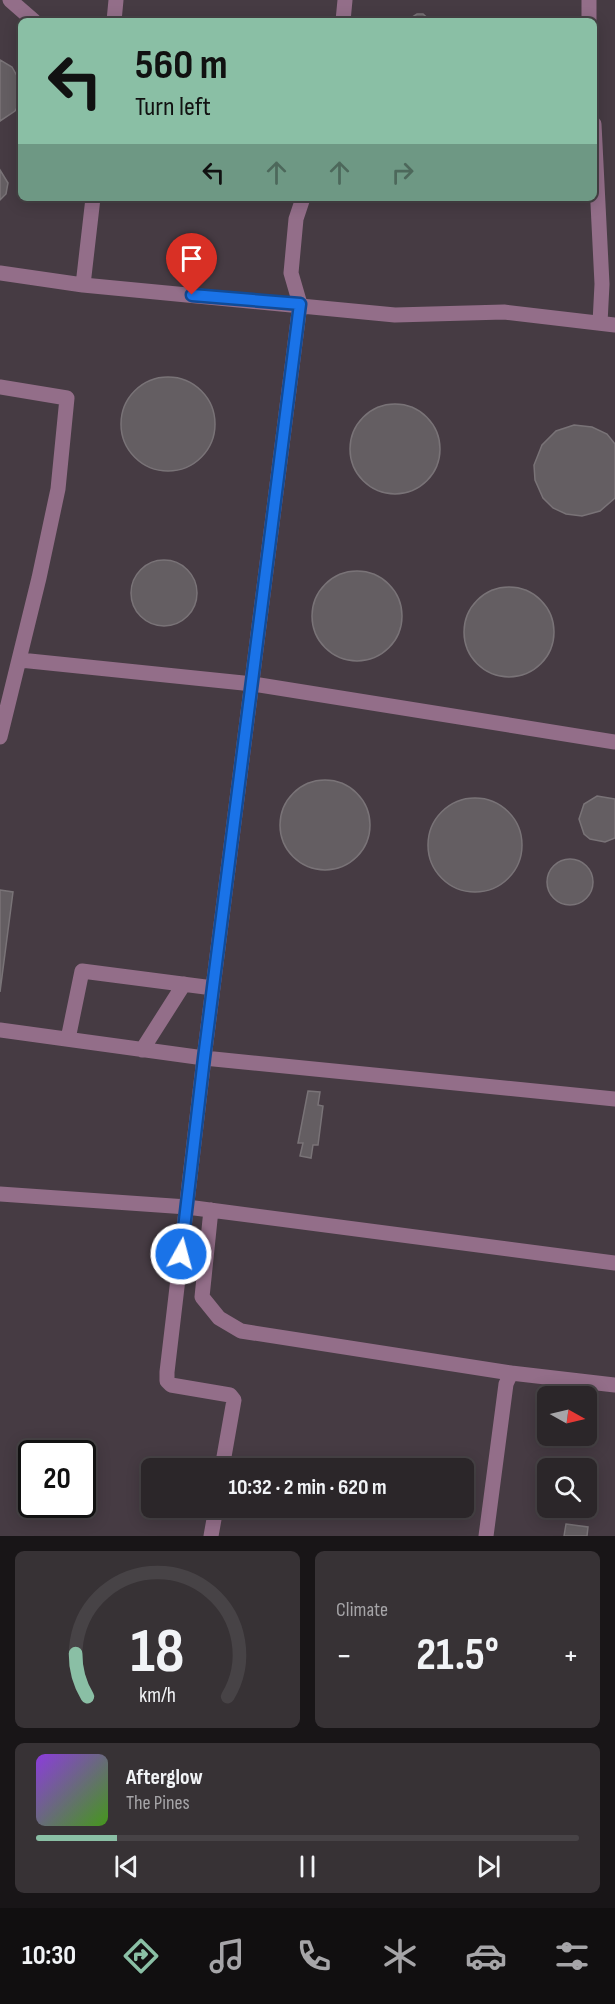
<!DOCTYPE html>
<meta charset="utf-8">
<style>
body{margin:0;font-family:"Sofia Sans Condensed",sans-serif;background:#373235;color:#f1f3f6;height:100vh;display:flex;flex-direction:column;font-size:22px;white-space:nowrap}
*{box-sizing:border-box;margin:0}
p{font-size:20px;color:#a6a5a8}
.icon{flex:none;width:33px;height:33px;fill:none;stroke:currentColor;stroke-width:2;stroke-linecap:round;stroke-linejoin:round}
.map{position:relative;height:1536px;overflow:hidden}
.details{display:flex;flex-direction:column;gap:15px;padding:15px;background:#181517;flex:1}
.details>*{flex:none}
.banner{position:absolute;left:18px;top:18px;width:579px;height:183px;border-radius:9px;box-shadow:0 3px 15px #0003,0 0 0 2px #474346;background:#8abfa5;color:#111;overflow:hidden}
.needle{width:39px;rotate:98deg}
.fabs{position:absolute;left:537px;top:1386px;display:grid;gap:12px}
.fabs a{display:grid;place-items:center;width:60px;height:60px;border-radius:9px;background:#2b2629;box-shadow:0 3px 15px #0003,0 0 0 2px #474346;font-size:30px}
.speed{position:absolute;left:18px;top:1440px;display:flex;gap:12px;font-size:30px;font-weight:700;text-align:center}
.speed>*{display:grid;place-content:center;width:78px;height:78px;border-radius:50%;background:#2b2629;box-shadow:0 3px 15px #0003,0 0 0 2px #474346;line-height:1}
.speed .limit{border:3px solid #111;border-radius:9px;background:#fff;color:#111}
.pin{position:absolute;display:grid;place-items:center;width:51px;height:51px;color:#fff;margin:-62px -26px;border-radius:50% 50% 50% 0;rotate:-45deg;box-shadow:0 0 6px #0007}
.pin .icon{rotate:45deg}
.me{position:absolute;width:66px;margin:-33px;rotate:7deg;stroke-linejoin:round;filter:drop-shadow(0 0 4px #0008)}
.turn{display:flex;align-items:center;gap:21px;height:126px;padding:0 18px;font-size:27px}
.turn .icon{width:78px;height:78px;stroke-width:2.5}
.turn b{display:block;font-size:42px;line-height:51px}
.lanes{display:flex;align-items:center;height:57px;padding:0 18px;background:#0003;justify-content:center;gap:30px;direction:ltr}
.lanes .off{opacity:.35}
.big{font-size:45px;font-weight:700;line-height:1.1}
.details .card{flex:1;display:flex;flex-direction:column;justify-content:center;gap:9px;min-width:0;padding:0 21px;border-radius:9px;background:#373235}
.details .dial{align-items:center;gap:0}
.dial svg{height:156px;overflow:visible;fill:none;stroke:#474346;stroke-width:7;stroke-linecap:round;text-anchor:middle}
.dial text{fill:#f1f3f6;stroke:none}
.song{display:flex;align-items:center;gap:18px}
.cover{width:72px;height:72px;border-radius:9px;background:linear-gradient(135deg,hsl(270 70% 55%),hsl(100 70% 35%))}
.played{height:6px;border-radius:3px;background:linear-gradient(90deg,#8abfa5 15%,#474346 15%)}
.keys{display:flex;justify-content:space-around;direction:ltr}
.heat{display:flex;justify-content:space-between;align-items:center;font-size:33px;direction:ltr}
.details .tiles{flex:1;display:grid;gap:15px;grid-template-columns:1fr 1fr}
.card:last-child{grid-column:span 2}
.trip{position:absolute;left:141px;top:1458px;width:333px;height:60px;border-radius:9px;background:#2b2629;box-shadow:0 3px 15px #0003,0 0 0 2px #474346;font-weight:700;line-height:60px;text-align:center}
.tab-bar{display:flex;height:96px;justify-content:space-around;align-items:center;background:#110f10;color:#a6a5a8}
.tab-bar .icon{width:42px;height:42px}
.tab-bar .current{color:#8abfa5}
.tab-bar b{font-size:27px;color:#f1f3f6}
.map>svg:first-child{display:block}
.built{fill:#463b43;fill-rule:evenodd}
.building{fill:#645e62;stroke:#797377;stroke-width:1.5}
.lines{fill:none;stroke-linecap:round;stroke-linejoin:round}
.minor{stroke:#936e89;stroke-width:15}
.route-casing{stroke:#114b97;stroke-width:15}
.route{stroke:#1a73e8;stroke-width:10}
</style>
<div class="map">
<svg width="615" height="1536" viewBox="0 0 615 1536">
<rect width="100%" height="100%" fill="#393337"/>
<path class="built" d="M0 0H615V1536H0ZM21 21H594V198H21ZM548 1396H586V1436H548ZM32 1454H82V1504H32ZM152 1468H464V1508H152ZM548 1468H586V1508H548Z"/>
<path class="building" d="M417 14H423L431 21H406Z
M0 60 12 67 21 83 20 103 15 111 0 121Z
M0 170 8 183 6 194 0 200Z
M121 424a47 47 0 1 1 94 0a47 47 0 1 1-94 0Z
M350 449a45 45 0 1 1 90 0a45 45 0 1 1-90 0Z
M574 425 592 427 607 434 615 444V498L600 511 582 516 566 514 553 508 543 498 535 480 534 465 542 445 556 431Z
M131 593a33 33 0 1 1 66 0a33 33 0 1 1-66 0Z
M312 616a45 45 0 1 1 90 0a45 45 0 1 1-90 0Z
M464 632a45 45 0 1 1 90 0a45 45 0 1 1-90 0Z
M280 825a45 45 0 1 1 90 0a45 45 0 1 1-90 0Z
M597 796 615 799V838L605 842 590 839 584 834 579 819 584 804Z
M428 845a47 47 0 1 1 94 0a47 47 0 1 1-94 0Z
M547 882a23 23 0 1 1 46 0a23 23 0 1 1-46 0Z
M0 890 13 892 0 992Z
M308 1091 320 1092 318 1105 323 1106 318 1145H313L311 1158 300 1156 303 1143H298Z
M566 1524 588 1527 587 1536H564Z"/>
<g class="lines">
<path class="minor" d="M10 0 34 21
M114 21 116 0
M343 21 345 0
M589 21V0
M594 124 602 284 600 323
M0 273 83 285 395 315 504 312 615 325
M83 285 93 198
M0 387 67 398 58 489 39 578 0 737
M20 660 253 684 615 742
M0 1030 204 1058 615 1099
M68 1039 82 971 213 988
M142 1050 184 984
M0 1194 187 1207 615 1263
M211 1210 202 1297 219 1318 241 1331 511 1373
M222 1468 234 1400 230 1395 171 1385 167 1381V1372L204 1058 300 304 291 273 296 219 303 198
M211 1536 216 1508
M486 1536 506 1384 511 1373 615 1385"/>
</g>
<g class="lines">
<g class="route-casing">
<path id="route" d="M181 1254 204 1058 300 304 192 295"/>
</g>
<use href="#route" class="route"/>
</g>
</svg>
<div class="fabs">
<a><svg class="needle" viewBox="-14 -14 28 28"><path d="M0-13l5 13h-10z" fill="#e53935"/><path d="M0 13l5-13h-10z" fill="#a6a5a8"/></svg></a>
<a><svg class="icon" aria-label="search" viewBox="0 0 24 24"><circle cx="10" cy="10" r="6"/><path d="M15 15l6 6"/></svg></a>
</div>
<div class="speed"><div class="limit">20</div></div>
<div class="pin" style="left:192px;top:295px;background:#d93025"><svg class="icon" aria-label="arrive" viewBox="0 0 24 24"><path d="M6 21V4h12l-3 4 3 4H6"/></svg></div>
<svg class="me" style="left:181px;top:1254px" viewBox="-20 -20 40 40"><circle r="17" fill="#1a73e8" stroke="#fff" stroke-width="3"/><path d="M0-11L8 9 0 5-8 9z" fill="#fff"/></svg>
<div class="trip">10:32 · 2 min · 620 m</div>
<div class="banner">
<div class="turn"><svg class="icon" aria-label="left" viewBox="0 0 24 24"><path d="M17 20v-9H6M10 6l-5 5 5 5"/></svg><div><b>560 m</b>Turn left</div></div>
<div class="lanes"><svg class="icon" aria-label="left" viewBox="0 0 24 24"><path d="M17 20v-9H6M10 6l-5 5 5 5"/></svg><svg class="icon off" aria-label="ahead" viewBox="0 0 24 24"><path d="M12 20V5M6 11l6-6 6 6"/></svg><svg class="icon off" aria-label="ahead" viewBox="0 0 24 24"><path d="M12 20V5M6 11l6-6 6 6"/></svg><svg class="icon off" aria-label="right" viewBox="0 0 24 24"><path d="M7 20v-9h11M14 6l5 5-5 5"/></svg></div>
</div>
</div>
<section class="details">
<div class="tiles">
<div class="card dial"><svg viewBox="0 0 100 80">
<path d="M14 69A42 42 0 1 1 86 69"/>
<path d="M14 69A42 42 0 0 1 8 47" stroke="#8abfa5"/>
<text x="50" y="56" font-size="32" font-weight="700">18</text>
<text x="50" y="72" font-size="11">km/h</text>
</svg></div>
<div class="card"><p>Climate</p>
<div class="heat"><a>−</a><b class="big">21.5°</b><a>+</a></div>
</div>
<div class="card">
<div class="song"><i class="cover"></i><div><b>Afterglow</b><p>The Pines</p></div></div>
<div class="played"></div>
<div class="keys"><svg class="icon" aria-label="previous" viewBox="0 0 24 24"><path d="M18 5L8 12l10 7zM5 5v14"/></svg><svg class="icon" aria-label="pause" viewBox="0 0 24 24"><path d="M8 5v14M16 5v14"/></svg><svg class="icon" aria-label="next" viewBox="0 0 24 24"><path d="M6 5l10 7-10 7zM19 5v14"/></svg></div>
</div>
</div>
</section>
<nav class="tab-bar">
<b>10:30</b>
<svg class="icon current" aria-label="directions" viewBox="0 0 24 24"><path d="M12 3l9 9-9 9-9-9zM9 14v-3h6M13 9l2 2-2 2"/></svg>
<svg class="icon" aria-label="music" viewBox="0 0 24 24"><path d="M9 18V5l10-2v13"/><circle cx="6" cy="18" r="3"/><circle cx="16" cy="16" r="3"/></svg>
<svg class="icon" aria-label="phone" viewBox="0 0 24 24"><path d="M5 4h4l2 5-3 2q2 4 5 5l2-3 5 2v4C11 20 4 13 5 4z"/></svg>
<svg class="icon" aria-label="climate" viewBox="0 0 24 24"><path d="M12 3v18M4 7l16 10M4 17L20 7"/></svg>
<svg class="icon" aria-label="car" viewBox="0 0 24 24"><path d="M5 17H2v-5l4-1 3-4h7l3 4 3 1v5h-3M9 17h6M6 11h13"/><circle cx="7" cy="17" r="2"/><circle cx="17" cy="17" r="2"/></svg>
<svg class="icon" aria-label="filters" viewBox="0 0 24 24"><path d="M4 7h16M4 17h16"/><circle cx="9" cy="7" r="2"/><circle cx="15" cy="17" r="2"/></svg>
</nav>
